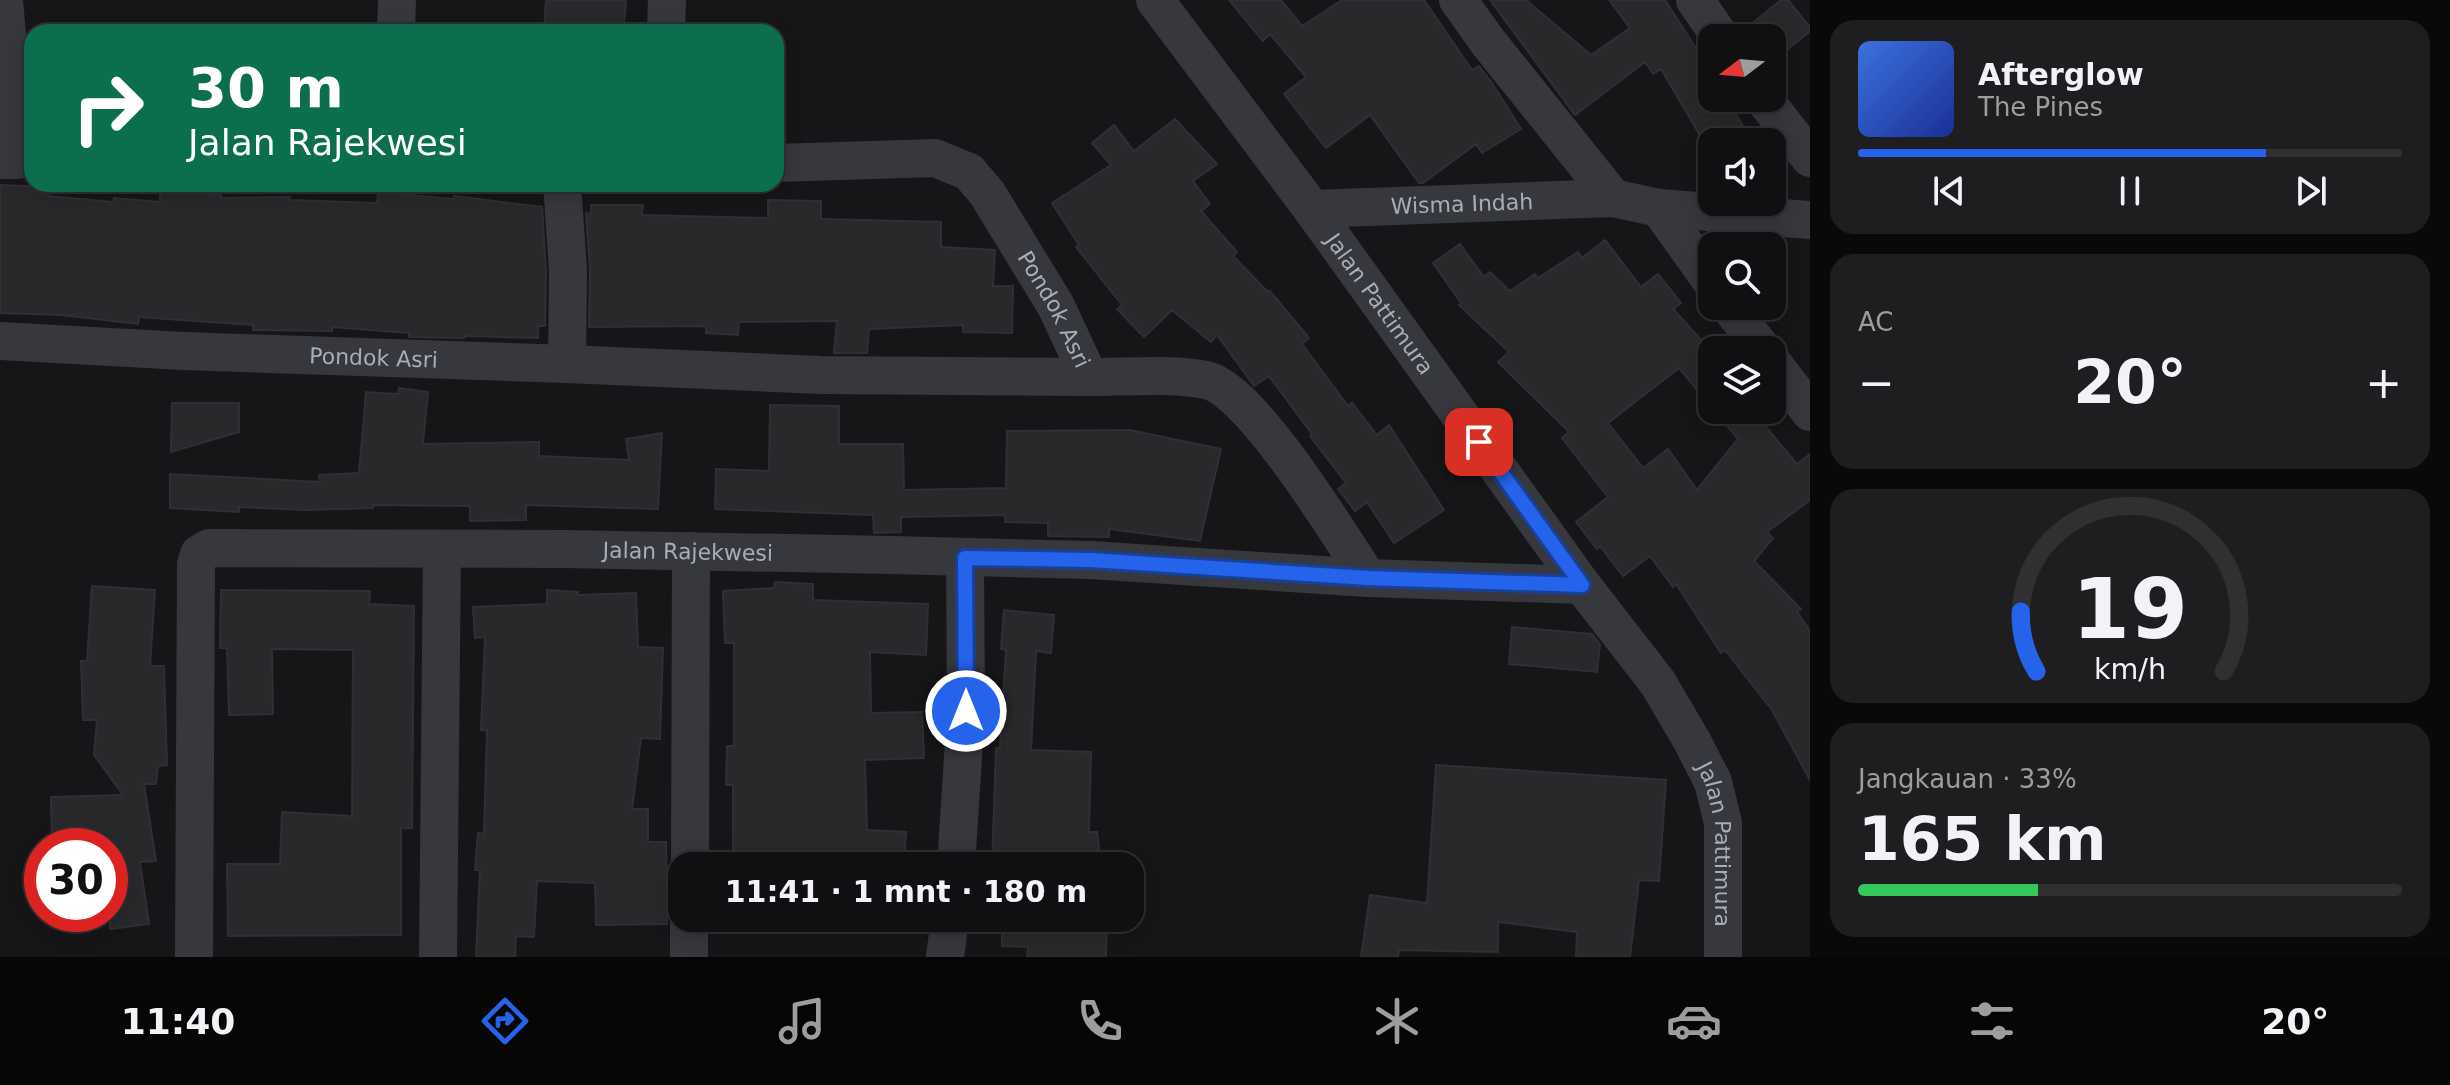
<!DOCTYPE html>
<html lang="id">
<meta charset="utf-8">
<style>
body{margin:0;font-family:"DejaVu Sans",sans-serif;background:#1e1e20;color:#f1f3f6;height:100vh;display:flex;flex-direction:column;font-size:30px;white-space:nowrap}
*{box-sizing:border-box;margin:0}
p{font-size:26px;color:#9c9d9f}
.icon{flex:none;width:44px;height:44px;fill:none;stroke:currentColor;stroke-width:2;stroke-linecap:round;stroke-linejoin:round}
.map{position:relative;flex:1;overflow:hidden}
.side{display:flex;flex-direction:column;gap:20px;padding:20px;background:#09090a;width:640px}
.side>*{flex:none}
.guide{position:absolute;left:24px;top:24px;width:760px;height:168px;border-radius:24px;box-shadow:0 4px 20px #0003,0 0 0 2px #303032;background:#0b6e4f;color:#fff;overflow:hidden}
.needle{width:52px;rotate:254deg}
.fabs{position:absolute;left:1698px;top:24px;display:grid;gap:16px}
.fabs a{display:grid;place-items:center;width:88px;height:88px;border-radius:16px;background:#101012;box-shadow:0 4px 20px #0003,0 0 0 2px #303032;font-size:40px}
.speed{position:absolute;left:24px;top:828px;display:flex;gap:16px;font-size:40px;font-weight:700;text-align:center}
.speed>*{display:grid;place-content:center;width:104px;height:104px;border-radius:50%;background:#101012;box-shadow:0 4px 20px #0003,0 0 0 2px #303032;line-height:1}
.speed .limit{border:12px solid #d22;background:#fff;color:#111}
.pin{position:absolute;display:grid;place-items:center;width:68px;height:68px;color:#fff;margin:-34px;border-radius:16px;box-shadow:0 4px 12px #0006}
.me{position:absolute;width:88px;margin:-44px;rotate:0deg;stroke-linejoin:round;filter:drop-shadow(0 0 6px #0008)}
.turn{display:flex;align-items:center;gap:28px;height:168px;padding:0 32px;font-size:36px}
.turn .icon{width:104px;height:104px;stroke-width:2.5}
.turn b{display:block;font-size:56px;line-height:68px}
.big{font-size:60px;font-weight:700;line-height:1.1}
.side .widget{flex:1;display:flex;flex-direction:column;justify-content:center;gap:12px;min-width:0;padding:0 28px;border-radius:24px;background:#1e1e20}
.side .dial{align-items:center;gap:0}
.dial svg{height:208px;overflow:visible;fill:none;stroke:#303032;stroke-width:7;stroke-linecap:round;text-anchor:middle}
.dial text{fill:#f1f3f6;stroke:none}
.song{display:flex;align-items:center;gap:24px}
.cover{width:96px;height:96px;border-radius:12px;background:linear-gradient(135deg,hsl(220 70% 55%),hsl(230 70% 35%))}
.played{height:8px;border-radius:4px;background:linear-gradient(90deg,#2563eb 75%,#303032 75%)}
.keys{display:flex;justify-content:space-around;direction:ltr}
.heat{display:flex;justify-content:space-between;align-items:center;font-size:44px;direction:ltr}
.charge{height:12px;border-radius:6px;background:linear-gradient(90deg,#34c759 33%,#303032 0)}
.trip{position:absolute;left:668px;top:852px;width:476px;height:80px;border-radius:24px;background:#101012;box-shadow:0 4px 20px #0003,0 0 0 2px #303032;font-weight:700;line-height:80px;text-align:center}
.dock{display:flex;height:128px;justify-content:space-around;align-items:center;background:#060607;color:#9c9d9f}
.dock .icon{width:56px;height:56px}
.dock .active{color:#2563eb}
.dock b{font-size:36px;color:#f1f3f6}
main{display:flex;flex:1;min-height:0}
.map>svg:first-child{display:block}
.building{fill:#29292c;stroke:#303034;stroke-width:2}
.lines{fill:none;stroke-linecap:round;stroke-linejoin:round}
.minor{stroke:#37383d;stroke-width:38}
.route-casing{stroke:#184099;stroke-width:20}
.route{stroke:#2563eb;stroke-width:14}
.labels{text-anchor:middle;stroke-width:8;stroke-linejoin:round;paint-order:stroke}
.street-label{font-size:22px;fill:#a8adb8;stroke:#111113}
</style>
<main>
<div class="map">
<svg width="1810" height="957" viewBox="0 0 1810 957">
<rect width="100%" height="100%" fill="#161618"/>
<path class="building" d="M546 0H626L623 32H544Z
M1229 0H1281L1302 26 1342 0H1424L1472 70 1479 66 1492 83 1521 129 1482 153 1476 144 1423 183H1419L1370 115 1326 148 1284 94 1306 77 1270 34 1263 41Z
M1490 0H1526L1591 55 1630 28 1609 0H1665L1712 73V98H1727L1752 142H1712V156L1661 69 1653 74 1645 62 1575 115Z
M1781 0H1788L1810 27V31L1772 62V38H1743L1742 32Z
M1175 119 1217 164 1193 181 1210 204 1201 211 1237 252 1233 256 1268 292 1270 291 1309 338 1302 344 1348 406 1352 403 1377 435 1389 425 1444 510 1394 543 1367 502 1355 511 1338 489 1346 483 1310 436 1312 434 1269 376 1254 386 1217 335 1211 342 1172 310 1144 337 1117 309 1122 305 1076 247 1079 245 1052 203 1111 165 1092 143 1114 125 1134 151Z
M0 185 48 187V196L113 202 114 198 160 202V192L221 195V198L290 197V200L377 203 378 192 454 199V196L542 207 546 271 545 326H538V338L465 336 464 338 409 337V333L332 327V331L253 330V325L139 317 138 324 61 315 0 313Z
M768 200 821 201V219L941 222V247L995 250 993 286H1013L1012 333 963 332V325L869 329 867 353H834L837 321 739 322 738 335 706 333V326L589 327 590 269 586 213 591 214V205H643L642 215 768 218Z
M1605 240 1641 287 1658 274 1681 303 1673 309 1712 352V408L1679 368 1608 423 1643 468 1668 449 1697 490 1738 439 1714 410H1752L1797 464 1810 454V500L1767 532 1773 538 1754 561 1801 609 1797 612 1810 631V780L1772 710 1725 650 1721 653 1676 584 1673 587 1650 556 1623 576 1600 546 1597 549 1576 522 1608 497 1562 438 1569 432 1498 362 1509 352 1459 305 1461 303 1433 263 1460 244 1484 277 1490 272 1510 291 1535 274 1538 278 1578 252 1582 258Z
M399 388 428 392 423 444 539 442V456L629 460 626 439 662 433 658 509 526 505V520L470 521V506L373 505V508L305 510 239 507V512L170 508V474L320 482 319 475 359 473 366 392 398 394Z
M172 403H239V432L171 452Z
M770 405 839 406V444H903L904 490 1006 488 1007 431 1130 430 1221 449 1200 541 1109 529V537L1048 536V523L1005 522V515L901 517V532L874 533 873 515 715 509 716 469 769 471Z
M775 582 813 584V600L928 604 926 655 870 652 871 713 922 712 924 758 865 760 867 830 906 832 904 866H733V785H726L727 746H734V643H725L723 591 774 588Z
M92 586 155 590 150 666H164L167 765 158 766 156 784H144L156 861 140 862 149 924 110 929V846H52L51 797 123 795 94 755 97 720H83L81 661H87Z
M221 590 370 591 369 604 414 606 412 828H401V935L228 936 227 864H280L282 812 352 816 353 650 272 649 273 714 229 715 227 648H220Z
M547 590 578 592V595L636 593 638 647 663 648 660 739 641 738 632 809H648V842H666L667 924 596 925 595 883 537 881 534 937 516 936 515 957H476L480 870H475L478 833 484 834 487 730H481L485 637 475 638 473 607 547 604Z
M1004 610 1054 615 1051 653 1036 651 1031 750 1091 752 1089 832H1097L1101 862 1085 866H992L996 748H1000L1006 650 1001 649Z
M1512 627 1592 634 1600 644 1597 672 1509 664Z
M1436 765 1666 780 1659 881 1639 880 1630 957H1576L1577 932 1498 922V952L1399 950 1398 957H1361L1370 895 1427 903Z
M823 918H901L900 933 822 931Z
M1002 918H1107L1106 957H1027L1028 947 1002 946Z"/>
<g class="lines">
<g class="minor">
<path id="s1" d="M1155 0 1312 209 1582 585 1658 683 1692 741 1713 782 1723 823V957"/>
<path d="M1458 0 1488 42 1613 198 1659 208 1810 220"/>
<path d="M1695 0 1721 38"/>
<path d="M396 32 397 0"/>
<path d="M666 32 667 0"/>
<path d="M1763 98 1810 158"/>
<path d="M0 160H18L4 0"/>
<path id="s2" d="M776 163 935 158 969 172 987 193 1056 306 1089 377C1122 377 1175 373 1206 380 1252 390 1340 536 1368 578"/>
<path d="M1659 208 1712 282"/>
<path id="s3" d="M1312 209 1613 198"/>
<path d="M1729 306 1763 350"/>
<path id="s4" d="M0 341 184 351 567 364 568 270 562 184"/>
<path d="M1772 362 1810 412"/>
<path d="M567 364 821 375 1089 377"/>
<path d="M690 866 691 551"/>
<path d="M956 866 966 711 965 558"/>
<path id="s5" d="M194 957 196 564 199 554 209 548 564 549 892 555 1090 560 1368 578 1582 585"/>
<path d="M438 957 442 549"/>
<path d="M689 957V918"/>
<path d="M945 957 950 918"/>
</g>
</g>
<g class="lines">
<g class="route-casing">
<path id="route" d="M966 711 965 558 1090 560 1368 578 1582 585 1479 442"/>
</g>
<use href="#route" class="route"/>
</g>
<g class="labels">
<g class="street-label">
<text dy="8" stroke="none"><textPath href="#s3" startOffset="150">Wisma Indah</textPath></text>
<text dy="8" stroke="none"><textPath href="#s1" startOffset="378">Jalan Pattimura</textPath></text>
<text dy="8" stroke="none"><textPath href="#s2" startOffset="358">Pondok Asri</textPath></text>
<text dy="8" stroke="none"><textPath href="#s4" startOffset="374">Pondok Asri</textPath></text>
<text dy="8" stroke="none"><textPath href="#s5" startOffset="894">Jalan Rajekwesi</textPath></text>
<text dy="8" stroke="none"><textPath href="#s1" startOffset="1024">Jalan Pattimura</textPath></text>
</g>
</g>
</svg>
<div class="fabs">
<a><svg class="needle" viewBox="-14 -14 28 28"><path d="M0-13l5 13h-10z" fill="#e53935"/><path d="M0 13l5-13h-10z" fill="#9c9d9f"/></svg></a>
<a><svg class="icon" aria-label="sound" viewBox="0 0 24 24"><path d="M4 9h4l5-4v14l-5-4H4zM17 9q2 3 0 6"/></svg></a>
<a><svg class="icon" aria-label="search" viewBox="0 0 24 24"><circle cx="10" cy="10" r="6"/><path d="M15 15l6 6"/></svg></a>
<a><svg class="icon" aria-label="layers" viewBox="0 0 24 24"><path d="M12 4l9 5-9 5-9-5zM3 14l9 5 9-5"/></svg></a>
</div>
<div class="speed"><div class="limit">30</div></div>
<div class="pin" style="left:1479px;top:442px;background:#d93025"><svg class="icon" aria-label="arrive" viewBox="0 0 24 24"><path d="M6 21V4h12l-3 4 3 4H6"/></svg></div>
<svg class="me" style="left:966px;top:711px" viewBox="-20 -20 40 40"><circle r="17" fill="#2563eb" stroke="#fff" stroke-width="3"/><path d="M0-11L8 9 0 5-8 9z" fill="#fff"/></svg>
<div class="trip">11:41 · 1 mnt · 180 m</div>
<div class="guide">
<div class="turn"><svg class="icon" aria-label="right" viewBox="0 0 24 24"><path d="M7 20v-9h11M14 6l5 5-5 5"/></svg><div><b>30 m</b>Jalan Rajekwesi</div></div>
</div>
</div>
<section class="side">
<div class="widget">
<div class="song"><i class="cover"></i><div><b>Afterglow</b><p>The Pines</p></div></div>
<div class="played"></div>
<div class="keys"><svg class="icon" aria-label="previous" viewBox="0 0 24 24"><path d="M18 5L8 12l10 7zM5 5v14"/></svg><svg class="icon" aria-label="pause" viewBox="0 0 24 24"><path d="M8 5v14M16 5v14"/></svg><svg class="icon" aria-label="next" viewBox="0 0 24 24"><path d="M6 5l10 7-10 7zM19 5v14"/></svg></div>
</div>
<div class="widget"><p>AC</p>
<div class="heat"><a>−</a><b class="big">20°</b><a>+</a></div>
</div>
<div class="widget dial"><svg viewBox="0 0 100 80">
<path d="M14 69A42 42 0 1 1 86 69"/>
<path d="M14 69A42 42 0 0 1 8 46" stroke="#2563eb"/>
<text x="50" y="56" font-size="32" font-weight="700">19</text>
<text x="50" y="72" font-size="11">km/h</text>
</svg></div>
<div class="widget"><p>Jangkauan · 33%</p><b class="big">165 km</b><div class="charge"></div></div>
</section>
</main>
<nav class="dock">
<b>11:40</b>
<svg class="icon active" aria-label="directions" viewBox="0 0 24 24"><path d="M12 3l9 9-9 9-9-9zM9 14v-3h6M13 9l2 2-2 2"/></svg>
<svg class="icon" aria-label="music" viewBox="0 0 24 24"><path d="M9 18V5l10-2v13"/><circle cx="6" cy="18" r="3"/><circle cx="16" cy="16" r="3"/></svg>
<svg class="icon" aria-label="phone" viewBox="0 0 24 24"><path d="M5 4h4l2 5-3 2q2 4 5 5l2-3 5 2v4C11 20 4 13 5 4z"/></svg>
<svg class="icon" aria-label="climate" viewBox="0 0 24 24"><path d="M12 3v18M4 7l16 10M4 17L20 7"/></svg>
<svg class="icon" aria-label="car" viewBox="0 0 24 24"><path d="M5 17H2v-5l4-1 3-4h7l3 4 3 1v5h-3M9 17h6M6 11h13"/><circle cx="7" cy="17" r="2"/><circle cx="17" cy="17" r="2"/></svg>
<svg class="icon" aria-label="filters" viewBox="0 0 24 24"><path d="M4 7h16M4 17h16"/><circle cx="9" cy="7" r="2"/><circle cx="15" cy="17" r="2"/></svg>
<b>20°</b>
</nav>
